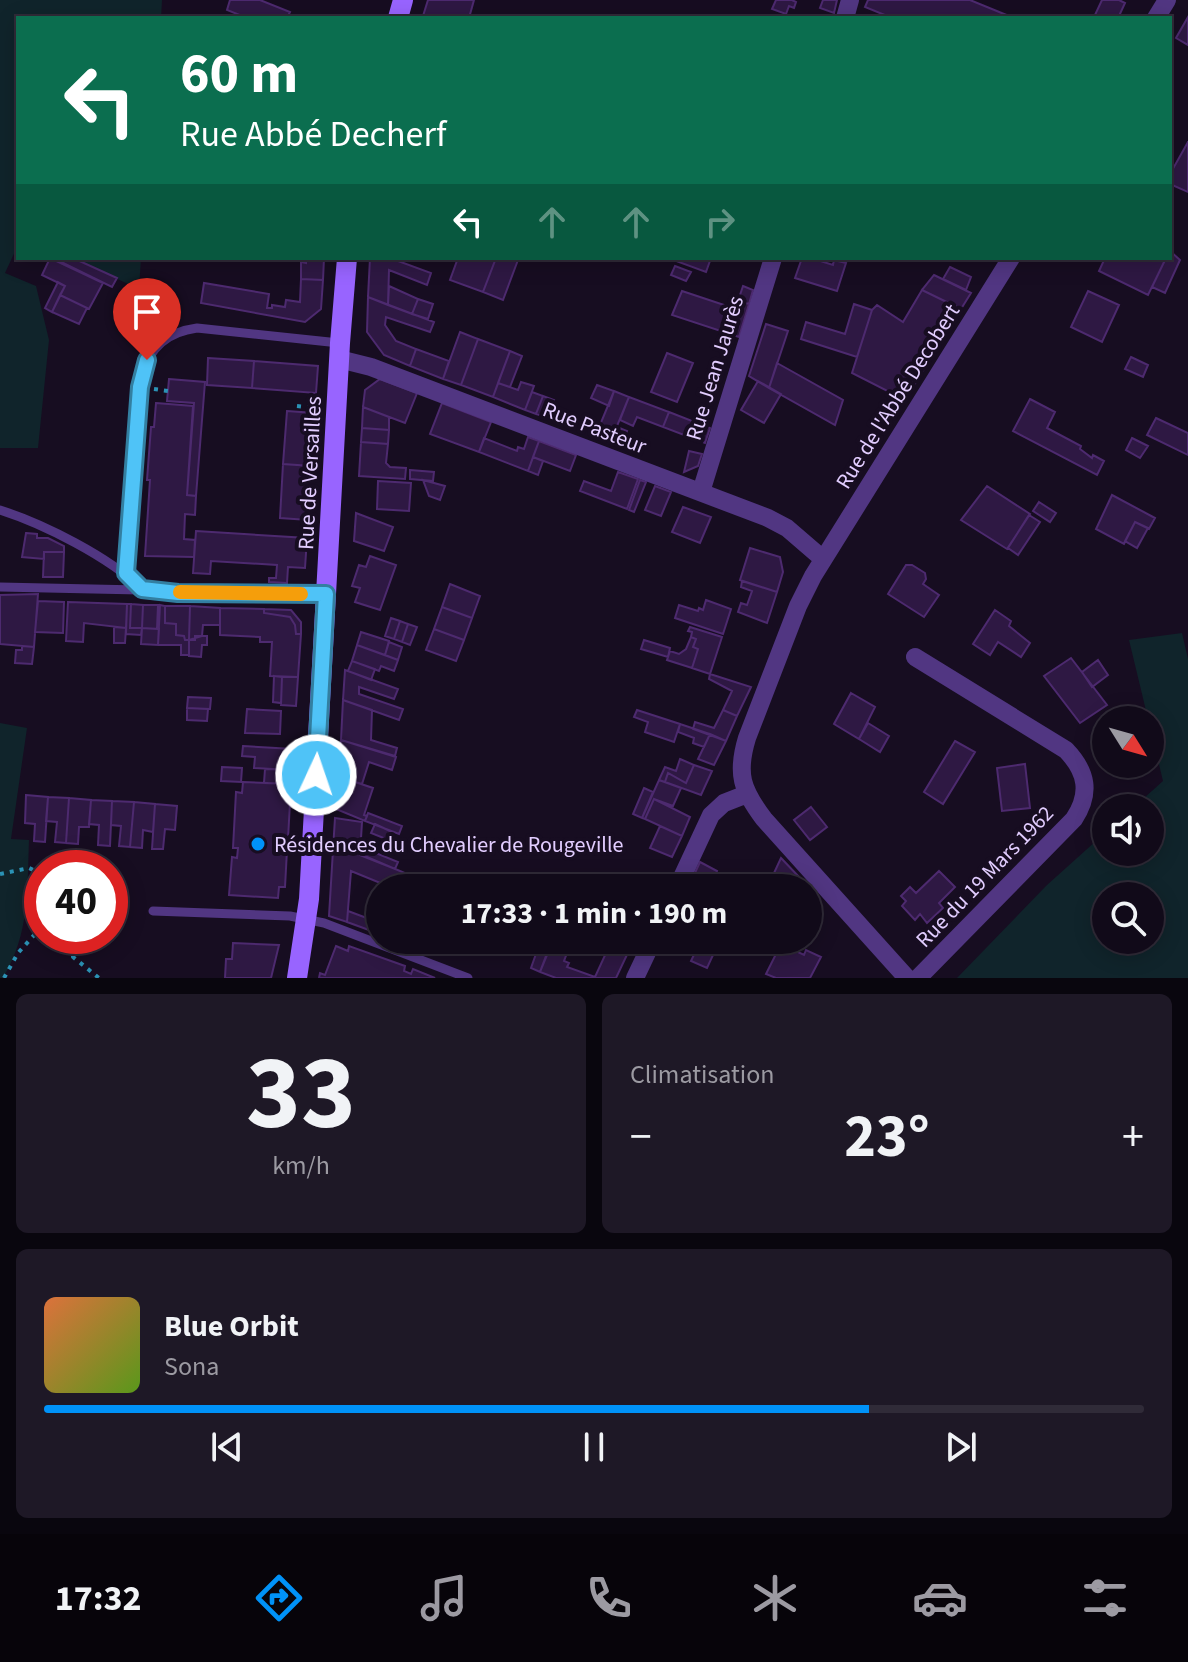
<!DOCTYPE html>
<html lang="fr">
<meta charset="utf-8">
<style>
body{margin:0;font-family:"Source Sans 3",sans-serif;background:#1e1826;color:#f1f3f6;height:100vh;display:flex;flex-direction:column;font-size:30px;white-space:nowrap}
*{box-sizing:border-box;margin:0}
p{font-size:26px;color:#9c9aa2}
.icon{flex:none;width:44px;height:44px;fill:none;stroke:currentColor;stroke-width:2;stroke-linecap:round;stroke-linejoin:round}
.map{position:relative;height:978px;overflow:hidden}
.sheet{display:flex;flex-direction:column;gap:16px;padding:16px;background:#09060e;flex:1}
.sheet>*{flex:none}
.hud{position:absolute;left:16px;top:16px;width:1156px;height:244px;border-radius:0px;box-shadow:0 4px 20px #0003,0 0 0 2px #302b38;background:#0b6e4f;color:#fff;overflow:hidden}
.needle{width:52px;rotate:127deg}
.controls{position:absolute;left:1092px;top:706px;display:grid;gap:16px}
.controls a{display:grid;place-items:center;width:72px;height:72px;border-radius:50%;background:#110a19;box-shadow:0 4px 20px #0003,0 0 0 2px #302b38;font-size:40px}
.speed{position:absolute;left:24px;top:850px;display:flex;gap:16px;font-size:40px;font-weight:700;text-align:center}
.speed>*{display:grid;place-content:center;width:104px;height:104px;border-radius:50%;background:#110a19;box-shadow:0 4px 20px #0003,0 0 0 2px #302b38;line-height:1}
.speed .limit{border:12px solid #d22;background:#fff;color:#111}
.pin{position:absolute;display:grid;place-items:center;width:68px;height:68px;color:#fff;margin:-82px -34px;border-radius:50% 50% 50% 0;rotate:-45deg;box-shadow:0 0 8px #0007}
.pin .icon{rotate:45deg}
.me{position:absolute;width:88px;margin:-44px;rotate:3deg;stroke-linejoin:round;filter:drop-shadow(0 0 6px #0008)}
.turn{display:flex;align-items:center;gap:28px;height:168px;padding:0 32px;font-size:36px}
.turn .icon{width:104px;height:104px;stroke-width:2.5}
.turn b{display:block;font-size:56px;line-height:68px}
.lanes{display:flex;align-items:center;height:76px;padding:0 32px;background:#0003;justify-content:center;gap:40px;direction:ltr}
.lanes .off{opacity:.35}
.big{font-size:60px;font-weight:700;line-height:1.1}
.sheet .card{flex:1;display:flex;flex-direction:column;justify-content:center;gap:12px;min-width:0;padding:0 28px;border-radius:12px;background:#1e1826}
.sheet .dial{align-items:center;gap:0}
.dial b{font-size:104px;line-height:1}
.song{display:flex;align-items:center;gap:24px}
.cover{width:96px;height:96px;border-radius:12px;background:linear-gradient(135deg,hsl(20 70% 55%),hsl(90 70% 35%))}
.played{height:8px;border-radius:4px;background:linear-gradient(90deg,#0092f8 75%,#302b38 75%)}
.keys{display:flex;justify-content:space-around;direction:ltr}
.heat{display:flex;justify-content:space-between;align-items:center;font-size:44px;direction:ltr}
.sheet .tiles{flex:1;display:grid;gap:16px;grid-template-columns:1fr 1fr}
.card:last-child{grid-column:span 2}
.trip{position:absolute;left:366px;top:874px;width:456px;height:80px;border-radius:40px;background:#110a19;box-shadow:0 4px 20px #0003,0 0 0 2px #302b38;font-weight:700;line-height:80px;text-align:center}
.dock{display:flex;height:128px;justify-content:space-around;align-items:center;background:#07040a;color:#9c9aa2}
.dock .icon{width:56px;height:56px}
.dock .selected{color:#0092f8}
.dock b{font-size:36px;color:#f1f3f6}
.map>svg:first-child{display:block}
.green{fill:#10242b;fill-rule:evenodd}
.building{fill:#2e1843;stroke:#4d2a6f;stroke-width:2}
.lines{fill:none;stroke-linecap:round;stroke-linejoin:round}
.path{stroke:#2b92b5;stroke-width:4;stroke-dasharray:4 6;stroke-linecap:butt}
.lane{stroke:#513682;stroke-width:9}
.street{stroke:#513682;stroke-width:18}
.secondary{stroke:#9864ff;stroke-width:20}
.route-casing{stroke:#337fa1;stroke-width:20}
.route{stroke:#4fc3f7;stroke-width:14}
.slow{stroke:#f59e0b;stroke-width:14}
.poi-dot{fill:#0092f8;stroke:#170d21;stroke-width:3}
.labels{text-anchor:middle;stroke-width:8;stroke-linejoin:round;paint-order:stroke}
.street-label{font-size:22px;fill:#e2cdff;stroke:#170d21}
.poi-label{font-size:22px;fill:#e2cdff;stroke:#170d21;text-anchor:start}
</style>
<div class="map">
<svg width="1188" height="978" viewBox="0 0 1188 978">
<rect width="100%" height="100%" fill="#170d21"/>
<path class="green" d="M0 0H162L161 18H18V245L5 273 36 286 49 340 38 448H0Z
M72 258H141L139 289Z
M1182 633 1188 659V978H957L1047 885 1106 832V852H1150V808H1133L1163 781 1129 640ZM1150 896V940H1106V896Z
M0 723 27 728 11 839 29 840C27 891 30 932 3 978H0Z"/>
<path class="building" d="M230 0H260L290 12 287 18H247L227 10Z
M428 0H474L469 18H430L423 16Z
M776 0H792L796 2 794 8 789 6 786 14 772 9Z
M823 0H837L834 13 820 8Z
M868 0H970L1009 16 892 18 865 7Z
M1102 0H1119L1125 3 1119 16 1122 18 1094 17Z
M1188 17V45L1176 38Z
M1188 142V141V192L1170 184V174Z
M1170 251 1180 260 1165 293 1152 287 1166 258H1170Z
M50 258 103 283 89 309 60 295 65 286 42 275Z
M53 258H73L117 278 112 287Z
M306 258H324L323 280 301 279V262L306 263Z
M370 258H390L431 273 427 285 389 270 388 305 368 297Z
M458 258H496L483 292 450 280Z
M496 258 518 260 503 300 483 292Z
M677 258H711L706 272 676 261Z
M802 258H811L833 265 834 260 846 263 837 291 795 278Z
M1105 258H1166L1148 295 1099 271Z
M675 266 691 272 686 281 671 275Z
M950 267 971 277 966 290 943 279Z
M934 275 971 293 961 309 922 290Z
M301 279 323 280 321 309 305 322 201 303 204 283 269 294 267 308H272V305L285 307 286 300 300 302Z
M58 282 65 286 52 312 45 308Z
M389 286 418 299 412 314 388 305Z
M743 286 753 290 749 304 738 301Z
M922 290 961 309 905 400 852 373 872 310 877 305 903 322Z
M682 291 730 307 732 299 749 304 739 337 672 315Z
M1088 291 1119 305 1102 342 1071 327Z
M60 295 87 308 79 324 52 312Z
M368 297 434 322 430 332 386 317 385 325 396 341 416 349 410 366 384 355 367 332Z
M418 299 433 304 428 319 412 314Z
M854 304 872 310 857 357 801 339 806 322 845 334Z
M766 324 788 331 769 388 749 376Z
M460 332 478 339 461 385 443 379Z
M478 339 510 351 493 397 461 385Z
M416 349 449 361 443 379 410 366Z
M510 351 522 356 510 387 498 383Z
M667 353 693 363 677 402 651 392Z
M1131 357 1148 365 1143 377 1125 369Z
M208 358 254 361 252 388 207 385Z
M254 361 318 366 316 393 252 388Z
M777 363 843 400 835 425 769 388Z
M169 379 205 382 196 496 187 495 194 403 167 401Z
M380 379 417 393 405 423 363 407 365 390Z
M758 381 781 394 764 423 741 410Z
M521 382 534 386 525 410 493 397 498 383 518 390Z
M597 385 614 391 609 406 591 398Z
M614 391 629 397 610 443 595 437Z
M532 392 543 396 536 414 525 410Z
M543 396 554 400 548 418 536 414Z
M629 397 669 412 663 427 637 417 633 426 620 420Z
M1030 399 1055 412 1047 428 1081 446 1080 449 1092 458 1093 455 1104 461 1097 475 1013 431Z
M156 403 193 406 187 495 196 496 195 515 185 514 184 539 195 540 194 557 145 556 150 480H147L151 427H154Z
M442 403 491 422 479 452 430 434Z
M363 407 389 417V430L362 428Z
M287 411 314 413 311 466 283 464Z
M669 412 710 428 705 443 663 427Z
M1156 418 1188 433V455L1147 435Z
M617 427 627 431 621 447 610 443Z
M362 428 389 430 388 444 361 442Z
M528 437 539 441 528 471 479 452 484 438 517 451 518 447 524 449Z
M1132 438 1148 446 1140 458 1126 450Z
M539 441 576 455 570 471 533 457Z
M361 442 388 444 386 463 390 467 406 468 405 479 359 476Z
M689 451 702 454 698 466 684 472Z
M533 457 543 461 538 475 528 471Z
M283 464 311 466 308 520 280 518Z
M410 470 434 472 433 481 410 479Z
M618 472 638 479 627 509 580 491 584 481 611 491Z
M423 480 445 486 440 500 429 496Z
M640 480 646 482 634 512 629 510Z
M378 481 411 483 409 511 377 509Z
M655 486 671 492 661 516 645 510Z
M987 486 1030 514 1007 549 961 520Z
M1112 495 1155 518 1149 529 1135 522 1124 544 1096 529Z
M1039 502 1056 513 1050 522 1033 511Z
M683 507 711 517 700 543 672 532Z
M356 513 393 527 384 551 354 541Z
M1029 515 1040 522 1018 555 1008 548Z
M1135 522 1148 528 1137 548 1125 541Z
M196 531 307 538 305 568 288 567 287 583 269 582V578H276L277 565 211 561 210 574 193 573Z
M26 533 37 534V538H48L64 546V552H44V559L22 557Z
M750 548 780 557 783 572 777 592 740 580Z
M44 552H64L63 577H43Z
M370 556 396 565 380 610 355 602 360 588 352 586 359 565 366 567Z
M906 565H912L925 573 926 579 923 584 939 595 924 617 888 594Z
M742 581 777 592 767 623 738 612 741 603 747 605 752 591 741 587Z
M450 584 480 596 472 618 442 607Z
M38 594 34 647 0 644V595Z
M706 600 731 609 723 634 675 618 679 605 698 611 699 608 703 610Z
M38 601 64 602 63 633 35 632Z
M68 602 127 604 126 628 84 623 83 642 66 641Z
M127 604H131L130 628H142L141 635 126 634Z
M131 604 143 605 142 628H130Z
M143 605H158L157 629 142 628Z
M160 605 165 606V623L176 624V635L184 636 185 640H189V655H181V645H158Z
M165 606H190L189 640H185L184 636 176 635V624L165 623Z
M190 606 220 608V625H203L202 636 189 640Z
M442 607 472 618 464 640 434 629Z
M220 608 264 609V613L290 617 295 625 296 634H301L298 677 270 676 272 642H260V637L220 635Z
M264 609 291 610 301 622V634H296L295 625 290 617 264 613Z
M995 610 1011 621 1009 626 1030 643 1021 657 998 642 990 655 973 644Z
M391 618 400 621 394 639 385 636Z
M400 621 408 624 402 642 394 639Z
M408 624 417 627 410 645 402 642Z
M114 627 126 628 125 643H114Z
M690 627 722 637 710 674 692 668 698 649 693 647 696 639 691 637 692 632 688 631Z
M142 628 159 629 158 645 141 644Z
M434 629 464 640 456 661 426 650Z
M361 632 389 641 385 655 357 645Z
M195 636H207V645H202L201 657 189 656V640H195Z
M691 637 696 639 693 647 698 649 692 668 667 660 670 651 679 654 686 649Z
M644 640 670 648 668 657 641 649Z
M389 642 402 647 398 660 385 655Z
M357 645 398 660 394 671 381 666 379 671 352 661Z
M22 646 34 647 32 664 15 663 16 650H22Z
M1071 658 1107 705 1080 723 1044 676Z
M1098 660 1108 675 1092 687 1082 672Z
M352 661 375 669 371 680 348 671Z
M345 670 398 689 394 699 359 687V694L403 709 399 720 343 700Z
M710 674 751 687 737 716 723 710 732 691 709 679Z
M274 676 282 677 281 703 273 702Z
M282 677H298L296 706 281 705Z
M851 693 875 707 859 739 834 724Z
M188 697 211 698 210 709 187 708Z
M343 700 372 710 371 740 397 748 395 756 341 740Z
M187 708 208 709 207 721 187 720Z
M247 709 281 711 280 734 245 733Z
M637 710 680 724 674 742 645 732 648 722 634 717Z
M723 710 737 716 726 741 693 729 695 722 714 728Z
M868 723 889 736 880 752 859 739Z
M680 724 710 734 704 747 693 743 694 738 678 732Z
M710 734 726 741 714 765 698 759Z
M341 740 396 757 392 770 369 762 362 784 338 777Z
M955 741 975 752 943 804 924 792Z
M243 746 293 749 292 770 254 768 255 757 242 756Z
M680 759 694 765 686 783 668 773 665 782 659 780 665 767 676 771Z
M1025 764 1030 808 1002 811 997 768Z
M694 765 712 771 701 795 665 782 668 773 686 783Z
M222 767 242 768 241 782 221 781Z
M265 769 292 770 291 784 264 783Z
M343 778 373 788 364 815 367 816 365 821 336 809 343 794 337 791Z
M659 780 681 788 673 806 654 799 645 819 642 818Z
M243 782 291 784 288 839H284V849L287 850 285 887H279L278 898 229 895 232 857 237 858 238 848H233L236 792 242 793Z
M644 788 653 792 642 818 633 814Z
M26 795 48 797 45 842 34 841 35 824 25 823Z
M48 797 69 798 66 843 55 842 57 822 46 821Z
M69 798 91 800 89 827H79L78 844 66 843Z
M654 799 690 817 682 836 645 819Z
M91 800 112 801 110 846 98 845 99 825 89 824Z
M112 801 134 802 130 847 119 846 121 826 111 825Z
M134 802 155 804 153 832 143 830 142 848 130 847Z
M155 804 177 806 175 830 165 829 163 849H152Z
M811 807 827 827 810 840 794 820Z
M368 813 402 826 399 834 365 821Z
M335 818 362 822 360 854 333 850Z
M375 824 390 831 386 839 371 833Z
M660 826 682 836 672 857 650 848Z
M361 847 398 862 395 869 360 855Z
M333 850 360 854 426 882 423 888H404L392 883 390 887 351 871 347 922 329 916Z
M781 858 800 878 795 888H767Z
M700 862 717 871 709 888H688Z
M939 871 955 887 939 903 943 908 927 923 920 914 915 920 902 906 906 901 901 896 910 887 916 893Z
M348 911 380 923V934L347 922Z
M552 940H572L564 961 569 963 567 967 595 977 612 940H634L616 978H556L540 972Z
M695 940H720L707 968 691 961 700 942Z
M740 940H770L765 952Z
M233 943 279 945 271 978H225L226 959H232Z
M781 944 804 955 806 950 821 957 810 978H776L766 974Z
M336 946 348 951 349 946 405 966 404 971 411 974 413 969 435 978H319L320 973 325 975Z
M537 951 547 955 540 972 531 968Z"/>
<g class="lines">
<path class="path" d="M154 389 168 391
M297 406 315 408
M0 874 29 868 42 874
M74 936 73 957 99 978
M4 978 18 953 36 933"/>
<path class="lane" d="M0 510C44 524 109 557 142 589
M126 573 141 375C151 347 167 332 197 328L339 343
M0 587 326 594
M153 911 290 916 324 923 468 978"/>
<path class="street" d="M845 18 850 0
M1156 18 1167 0
M339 359 371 367 768 518 787 528 823 559
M701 492 773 258
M915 657 1066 750C1087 772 1091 793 1074 819L918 978
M677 888 711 815 724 803 747 794
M635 978 653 940
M907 978 764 819C742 790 736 774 747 738L798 606 813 576 1011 258"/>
<path class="secondary" d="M398 18 403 0
M297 978 309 899 340 343 347 258"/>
</g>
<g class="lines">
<g class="route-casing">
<path id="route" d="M147 360 140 387 126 573 142 589 178 593 326 594 316 775"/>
</g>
<use href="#route" class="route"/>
<path class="slow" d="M180 592 301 594"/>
</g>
<circle class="poi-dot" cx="258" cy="844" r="8"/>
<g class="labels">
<g class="street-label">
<text transform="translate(714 368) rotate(-73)" y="8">Rue Jean Jaurès</text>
<text transform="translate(897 396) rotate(-58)" y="8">Rue de l'Abbé Decobert</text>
<text transform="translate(595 427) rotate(21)" y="8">Rue Pasteur</text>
<text transform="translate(309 473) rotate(-87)" y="8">Rue de Versailles</text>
<text transform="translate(984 876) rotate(-46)" y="8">Rue du 19 Mars 1962</text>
</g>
<g class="poi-label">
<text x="274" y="852">Résidences du Chevalier de Rougeville</text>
</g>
</g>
</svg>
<div class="controls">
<a><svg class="needle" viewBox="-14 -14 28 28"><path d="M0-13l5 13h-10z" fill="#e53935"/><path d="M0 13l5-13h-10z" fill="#9c9aa2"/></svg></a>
<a><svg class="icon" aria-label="sound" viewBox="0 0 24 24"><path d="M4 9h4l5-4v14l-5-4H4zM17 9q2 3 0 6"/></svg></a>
<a><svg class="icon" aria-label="search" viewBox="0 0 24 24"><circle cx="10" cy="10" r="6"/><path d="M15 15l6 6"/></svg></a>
</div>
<div class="speed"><div class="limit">40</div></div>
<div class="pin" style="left:147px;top:360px;background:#d93025"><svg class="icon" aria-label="arrive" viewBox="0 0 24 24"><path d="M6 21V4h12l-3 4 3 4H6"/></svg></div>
<svg class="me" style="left:316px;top:775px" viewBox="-20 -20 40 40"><circle r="17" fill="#4fc3f7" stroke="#fff" stroke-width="3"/><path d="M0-11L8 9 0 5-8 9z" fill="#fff"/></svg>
<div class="trip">17:33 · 1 min · 190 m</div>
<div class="hud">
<div class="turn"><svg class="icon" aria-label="left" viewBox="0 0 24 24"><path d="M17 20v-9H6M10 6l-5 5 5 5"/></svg><div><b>60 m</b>Rue Abbé Decherf</div></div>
<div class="lanes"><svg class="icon" aria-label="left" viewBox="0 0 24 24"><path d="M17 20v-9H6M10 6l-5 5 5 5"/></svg><svg class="icon off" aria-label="ahead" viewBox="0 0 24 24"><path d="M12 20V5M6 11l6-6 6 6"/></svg><svg class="icon off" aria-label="ahead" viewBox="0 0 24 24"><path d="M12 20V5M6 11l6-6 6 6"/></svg><svg class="icon off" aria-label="right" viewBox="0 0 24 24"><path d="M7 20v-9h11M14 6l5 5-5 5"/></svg></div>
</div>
</div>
<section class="sheet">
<div class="tiles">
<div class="card dial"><b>33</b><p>km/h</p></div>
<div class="card"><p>Climatisation</p>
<div class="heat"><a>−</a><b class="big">23°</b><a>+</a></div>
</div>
<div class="card">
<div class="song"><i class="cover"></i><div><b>Blue Orbit</b><p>Sona</p></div></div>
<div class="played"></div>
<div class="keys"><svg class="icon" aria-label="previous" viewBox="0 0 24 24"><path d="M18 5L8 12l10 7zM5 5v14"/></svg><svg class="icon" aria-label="pause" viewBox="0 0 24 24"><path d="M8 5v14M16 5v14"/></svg><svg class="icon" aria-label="next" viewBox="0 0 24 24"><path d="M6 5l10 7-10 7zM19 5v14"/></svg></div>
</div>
</div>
</section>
<nav class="dock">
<b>17:32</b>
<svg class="icon selected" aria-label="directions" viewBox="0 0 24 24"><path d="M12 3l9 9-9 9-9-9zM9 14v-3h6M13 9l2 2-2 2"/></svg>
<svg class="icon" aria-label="music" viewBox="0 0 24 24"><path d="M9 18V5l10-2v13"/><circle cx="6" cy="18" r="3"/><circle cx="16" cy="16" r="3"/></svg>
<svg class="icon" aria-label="phone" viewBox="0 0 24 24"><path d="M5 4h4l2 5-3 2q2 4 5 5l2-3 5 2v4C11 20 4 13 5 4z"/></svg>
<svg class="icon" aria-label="climate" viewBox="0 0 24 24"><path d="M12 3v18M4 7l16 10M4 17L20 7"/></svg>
<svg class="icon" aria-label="car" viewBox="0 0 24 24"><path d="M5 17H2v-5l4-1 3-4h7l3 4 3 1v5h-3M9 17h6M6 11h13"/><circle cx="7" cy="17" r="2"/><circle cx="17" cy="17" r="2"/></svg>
<svg class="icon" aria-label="filters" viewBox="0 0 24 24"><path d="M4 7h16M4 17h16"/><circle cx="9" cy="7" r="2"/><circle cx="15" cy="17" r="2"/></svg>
</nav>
